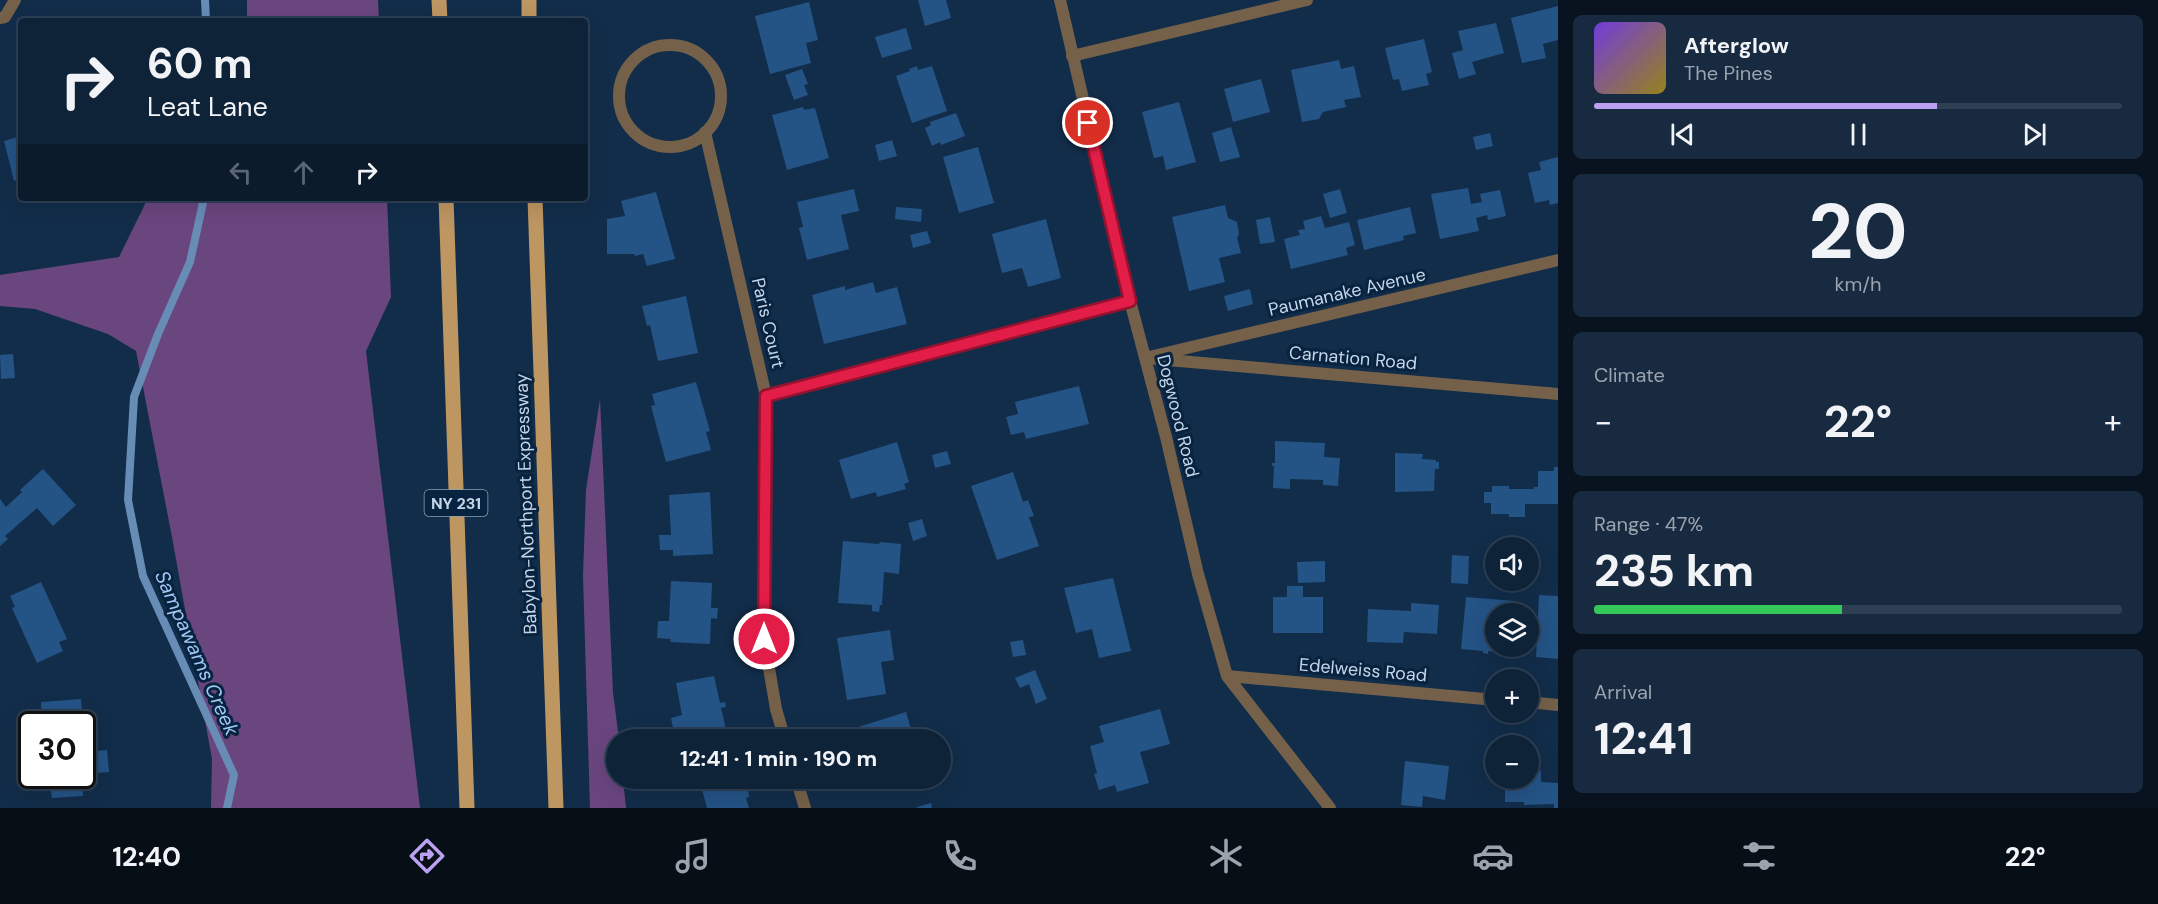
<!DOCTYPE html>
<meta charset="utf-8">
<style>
body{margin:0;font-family:"DM Sans",sans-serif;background:#172a40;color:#f1f3f6;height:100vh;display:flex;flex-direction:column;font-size:22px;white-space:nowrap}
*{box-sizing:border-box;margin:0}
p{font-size:20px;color:#9ba4ae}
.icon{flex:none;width:33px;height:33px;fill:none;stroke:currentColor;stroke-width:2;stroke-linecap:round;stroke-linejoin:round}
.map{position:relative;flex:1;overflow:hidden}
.side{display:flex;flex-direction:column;gap:15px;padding:15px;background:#08131f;width:600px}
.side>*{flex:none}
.banner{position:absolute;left:18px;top:18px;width:570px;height:183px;border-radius:6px;box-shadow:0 6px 24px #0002,0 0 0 2px #2e3f53;background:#0e2238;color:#f1f3f6;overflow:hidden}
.fabs{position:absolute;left:1485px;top:537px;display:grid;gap:12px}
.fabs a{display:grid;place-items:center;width:54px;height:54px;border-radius:50%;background:#0e2238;box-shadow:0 6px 24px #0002,0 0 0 2px #2e3f53;font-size:30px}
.speed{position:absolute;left:18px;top:711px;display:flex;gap:12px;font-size:30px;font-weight:700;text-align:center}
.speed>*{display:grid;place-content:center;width:78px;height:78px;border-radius:50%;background:#0e2238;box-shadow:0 6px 24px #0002,0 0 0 2px #2e3f53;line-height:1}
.speed .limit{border:3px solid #111;border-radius:9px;background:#fff;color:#111}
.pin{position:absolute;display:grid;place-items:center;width:51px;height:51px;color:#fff;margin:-26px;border:3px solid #fff;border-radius:50%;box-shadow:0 2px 6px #0007}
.me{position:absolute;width:66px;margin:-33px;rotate:0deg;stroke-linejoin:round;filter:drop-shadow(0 0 4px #0008)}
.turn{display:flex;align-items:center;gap:21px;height:126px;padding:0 30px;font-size:27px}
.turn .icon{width:78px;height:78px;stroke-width:2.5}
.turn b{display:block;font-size:42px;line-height:51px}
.lanes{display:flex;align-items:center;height:57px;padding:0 30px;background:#0003;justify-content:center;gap:30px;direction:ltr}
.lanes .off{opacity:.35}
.big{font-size:45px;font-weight:700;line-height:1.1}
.side .widget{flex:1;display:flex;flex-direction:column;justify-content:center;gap:9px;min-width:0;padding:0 21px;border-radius:9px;background:#172a40}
.side .dial{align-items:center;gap:0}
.dial b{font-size:78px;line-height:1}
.song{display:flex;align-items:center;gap:18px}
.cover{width:72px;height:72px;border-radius:9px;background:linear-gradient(135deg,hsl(260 70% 55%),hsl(50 70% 35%))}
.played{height:6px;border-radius:3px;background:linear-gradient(90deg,#bca0f2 65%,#2e3f53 65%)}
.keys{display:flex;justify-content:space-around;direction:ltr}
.heat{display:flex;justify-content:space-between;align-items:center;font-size:33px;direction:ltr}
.charge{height:9px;border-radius:4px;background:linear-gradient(90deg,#34c759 47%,#2e3f53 0)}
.trip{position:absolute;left:606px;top:729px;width:345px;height:60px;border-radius:30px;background:#0e2238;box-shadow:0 6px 24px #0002,0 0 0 2px #2e3f53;font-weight:700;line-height:60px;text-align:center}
.tab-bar{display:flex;height:96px;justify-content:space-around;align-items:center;background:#060e16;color:#9ba4ae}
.tab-bar .icon{width:42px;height:42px}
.tab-bar .selected{color:#bca0f2}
.tab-bar b{font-size:27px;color:#f1f3f6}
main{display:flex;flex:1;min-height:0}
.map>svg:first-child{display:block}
.forest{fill:#6a467f}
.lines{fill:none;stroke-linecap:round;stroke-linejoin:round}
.stream{stroke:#678db7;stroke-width:8}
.building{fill:#245386}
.minor{stroke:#756149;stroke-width:12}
.primary{stroke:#be9662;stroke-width:15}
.route-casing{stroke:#92132f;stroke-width:15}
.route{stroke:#e11d48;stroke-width:10}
.labels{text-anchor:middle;stroke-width:6;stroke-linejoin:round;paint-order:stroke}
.shield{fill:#08233f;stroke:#8ca0b5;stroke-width:1.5}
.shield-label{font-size:16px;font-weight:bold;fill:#c5d5e8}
.street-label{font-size:18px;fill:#c5d5e8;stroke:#08233f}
.water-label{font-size:20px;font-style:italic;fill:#a0c7f4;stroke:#08233f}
</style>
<main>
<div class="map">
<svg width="1558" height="808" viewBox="0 0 1558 808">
<rect width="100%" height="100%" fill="#122d4a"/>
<path class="forest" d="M247 0H378L379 21H247Z
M148 198H387L391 297 366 351 420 808H211L212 759 172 537 136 351 108 334 35 309 0 306V275L119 257Z
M600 399 613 693 619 739 616 740V778L623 779 626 808H590L583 576 586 490Z"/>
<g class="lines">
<path class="stream" d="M205 0 206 21
M204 198 190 262 158 334 134 397 128 500 143 576 234 775 227 808"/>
</g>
<path class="building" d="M918 0H946L951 18 925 26Z
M809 2 818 40 806 43 811 63 770 74 755 16Z
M1558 6V40L1543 44 1546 58 1522 63 1511 18Z
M1496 23 1504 53 1472 62 1476 74 1459 79 1452 53 1463 50 1458 31Z
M906 28 912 49 882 58 875 37Z
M1424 39 1432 72 1426 74 1429 85 1402 91 1399 79 1393 80 1385 48Z
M1339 60 1341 69 1354 66 1361 97 1344 100 1346 107 1323 112 1319 119 1302 122 1291 70Z
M917 66 918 70 932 66 947 111 912 123 896 76 910 71 909 69Z
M802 69 808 84 804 85 808 95 794 100 785 75Z
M1261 79 1270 112 1233 122 1224 89Z
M1179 102 1196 162 1166 170 1163 156 1154 158 1142 112Z
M803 107 804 110 815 108 829 158 787 170 772 115Z
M956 113 965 136 941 145 940 142 932 146 925 128 931 125 930 122Z
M1231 127 1240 157 1220 162 1212 133Z
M1490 133 1493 146 1476 150 1473 137Z
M21 136V179L14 181 4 141Z
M892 140 897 156 879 161 875 145Z
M978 147 994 203 959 213 943 157Z
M1558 157V203L1550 205 1549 200 1535 203 1528 173 1541 170 1539 162Z
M1468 188 1471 204 1482 202 1480 194 1500 190 1506 216 1488 220 1487 215 1476 218 1479 231 1440 239 1431 194Z
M854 189 859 211 841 215 849 249 807 260 799 228 803 227 797 202Z
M1340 189 1347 213 1330 218 1323 194Z
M656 192 675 259 647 266 643 254 635 256 634 254H607V219L625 216 621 201Z
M1225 205 1228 218 1237 222 1239 234 1237 238 1241 253 1219 258 1225 282 1189 291 1172 217Z
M896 207 922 209 921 222 895 219Z
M1410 207 1416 233 1403 236 1404 240 1364 250 1357 220Z
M1321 216 1325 228 1349 222 1355 245 1346 248 1348 255 1291 269 1284 239 1300 235 1298 230 1305 229 1303 221Z
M1270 217 1275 242 1260 244 1256 220Z
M1046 219 1061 278 1028 287 1022 268 1002 273 992 234Z
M927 231 931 243 913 248 910 235Z
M873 282 876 293 897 287 907 324 824 344 812 295 845 286V290Z
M1250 289 1253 304 1228 311 1224 296Z
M686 296 698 353 658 361 650 325 647 326 642 306Z
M13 354 15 378 1 379 0 355Z
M696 382 710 431 706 432 711 450 666 462 651 406 655 405 652 394Z
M1079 386 1089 424 1026 439 1024 432 1011 435 1006 417 1018 414 1015 402Z
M1275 441 1325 443 1324 457 1340 458 1338 486 1323 485V480L1290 479V489L1273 488 1274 466H1272V463H1275Z
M897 442 909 482 904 484 906 489 877 497 876 492 851 499 839 460Z
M947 451 951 464 935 468 932 455Z
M1395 453 1423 454 1422 459 1436 460V462H1439V469H1435L1434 491 1395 492Z
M1554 467H1558V504H1525V517H1509V514H1491V503H1484V492H1492V486H1509V489H1534V487H1538V471H1554Z
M43 469 76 505 53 526 37 508 5 536 8 539 0 546V499L6 507 22 492 20 490Z
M1013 472 1023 502 1028 500 1034 516 1029 517 1039 546 997 560 971 486Z
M710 492 713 554 673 556V550H660L659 535H671L669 495Z
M922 519 927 536 913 541 908 523Z
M843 541 879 544 880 542 901 544 899 574 884 572 882 605H880L879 612 872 611V605L838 603Z
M1452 555 1469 556 1468 584 1451 583Z
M1325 561V582L1298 583 1297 562Z
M1113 578 1131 651 1099 658 1092 629 1076 633 1064 588Z
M671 581 712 583 711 608H718L717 619 711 618 710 644 670 642 671 639 657 638 658 621H669Z
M41 582 67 639 59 642 63 651 37 663 12 608 15 607 10 596Z
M1287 586H1303V597H1323V633H1273V597H1287Z
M1539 595 1558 596V659L1536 657Z
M1466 597 1515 601 1514 614H1496V646H1510V653L1488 651V654L1483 653V651L1461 649Z
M1411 603 1439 605 1437 634 1404 632 1403 643 1367 642 1368 609 1411 611Z
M890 630 894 660 881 662 886 694 847 700 837 638Z
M1023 640 1026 655 1013 657 1010 642Z
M1035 670 1047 699 1036 704 1029 684 1020 688 1015 678Z
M714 676 720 703 725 702 726 707 721 708 726 729 675 737 671 718 682 715 676 683Z
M81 699 83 724H42L41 702Z
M1160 709 1170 744 1140 752 1149 783 1117 792 1115 785 1099 790 1094 774 1097 773 1090 746 1104 742 1099 726Z
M906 712 914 740H859L855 728Z
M82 738H86L87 752 107 750 109 772 82 774Z
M1405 761 1449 766 1445 800 1423 796 1422 807 1401 805Z
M1528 771H1541V782L1558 783V808H1554V804L1524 805V802H1505V778H1528Z
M49 776H79V782H82L83 796 52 798Z
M699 778H740L744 791 748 790 749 797 746 798 749 808H707Z
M870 778H896V779L873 786Z
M931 803 932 808H917V807Z"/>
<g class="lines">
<path class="minor" d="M1060 0 1130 301 1166 437 1198 574 1227 676 1330 808
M0 18 5 17 15 0
M619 96a51 51 0 1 1 102 0a51 51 0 1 1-102 0Z
M1072 56 1307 0
M705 132 766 396 764 639 776 709 785 740
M1145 358 1558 260
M1156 359 1558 394
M766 396 1130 301
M1227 676 1496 700
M1528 702 1558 705
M796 778 805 808"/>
<path class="primary" d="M439 0 440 21
M529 0V21
M446 198 467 808
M535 198 556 808"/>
</g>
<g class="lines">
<g class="route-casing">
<path id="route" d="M764 639 766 396 1130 301 1088 123"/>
</g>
<use href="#route" class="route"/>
</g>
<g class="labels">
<rect class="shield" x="424.5" y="490" width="63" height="26" rx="4.5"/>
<g class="shield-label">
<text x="456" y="509">NY 231</text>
</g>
<g class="street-label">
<text transform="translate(1347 292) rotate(-13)" y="6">Paumanake Avenue</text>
<text transform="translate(768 323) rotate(77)" y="6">Paris Court</text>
<text transform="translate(1353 358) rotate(5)" y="6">Carnation Road</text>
<text transform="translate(1178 416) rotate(76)" y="6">Dogwood Road</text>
<text transform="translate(526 504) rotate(-92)" y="6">Babylon-Northport Expressway</text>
<text transform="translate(1363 670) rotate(5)" y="6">Edelweiss Road</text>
</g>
<g class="water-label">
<text transform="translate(197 653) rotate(66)" y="7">Sampawams Creek</text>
</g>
</g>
</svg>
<div class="fabs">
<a><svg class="icon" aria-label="sound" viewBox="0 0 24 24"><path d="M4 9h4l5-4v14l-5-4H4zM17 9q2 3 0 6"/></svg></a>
<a><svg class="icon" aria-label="layers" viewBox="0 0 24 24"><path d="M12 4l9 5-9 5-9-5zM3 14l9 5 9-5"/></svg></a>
<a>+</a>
<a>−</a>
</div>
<div class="speed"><div class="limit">30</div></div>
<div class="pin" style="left:1088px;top:123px;background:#d93025"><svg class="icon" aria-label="arrive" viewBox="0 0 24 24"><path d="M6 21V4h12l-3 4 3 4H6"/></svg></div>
<svg class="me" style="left:764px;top:639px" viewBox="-20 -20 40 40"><circle r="17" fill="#e11d48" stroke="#fff" stroke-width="3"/><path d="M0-11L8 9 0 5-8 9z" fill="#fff"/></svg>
<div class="trip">12:41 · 1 min · 190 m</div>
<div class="banner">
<div class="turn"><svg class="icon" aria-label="right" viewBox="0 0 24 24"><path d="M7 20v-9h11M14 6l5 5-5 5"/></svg><div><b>60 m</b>Leat Lane</div></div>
<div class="lanes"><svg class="icon off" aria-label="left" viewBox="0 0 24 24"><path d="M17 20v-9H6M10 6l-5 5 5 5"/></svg><svg class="icon off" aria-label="ahead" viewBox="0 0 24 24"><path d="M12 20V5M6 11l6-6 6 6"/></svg><svg class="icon" aria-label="right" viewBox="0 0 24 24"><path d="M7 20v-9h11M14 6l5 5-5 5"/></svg></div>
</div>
</div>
<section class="side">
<div class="widget">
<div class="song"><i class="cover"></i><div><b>Afterglow</b><p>The Pines</p></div></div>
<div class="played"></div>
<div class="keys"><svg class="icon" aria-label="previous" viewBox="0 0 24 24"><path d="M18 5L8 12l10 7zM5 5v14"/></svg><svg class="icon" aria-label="pause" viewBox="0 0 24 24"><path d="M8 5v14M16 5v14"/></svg><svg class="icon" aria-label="next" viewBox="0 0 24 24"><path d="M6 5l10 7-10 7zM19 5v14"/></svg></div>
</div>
<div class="widget dial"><b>20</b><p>km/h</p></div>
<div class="widget"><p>Climate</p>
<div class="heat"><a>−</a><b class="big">22°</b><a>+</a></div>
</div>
<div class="widget"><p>Range · 47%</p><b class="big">235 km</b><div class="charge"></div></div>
<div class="widget"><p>Arrival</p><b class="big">12:41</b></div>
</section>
</main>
<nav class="tab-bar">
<b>12:40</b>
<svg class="icon selected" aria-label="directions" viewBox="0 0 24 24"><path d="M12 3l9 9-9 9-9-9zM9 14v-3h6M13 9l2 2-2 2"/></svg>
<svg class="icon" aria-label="music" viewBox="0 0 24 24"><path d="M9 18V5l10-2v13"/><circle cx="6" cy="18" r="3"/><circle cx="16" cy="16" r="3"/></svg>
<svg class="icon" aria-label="phone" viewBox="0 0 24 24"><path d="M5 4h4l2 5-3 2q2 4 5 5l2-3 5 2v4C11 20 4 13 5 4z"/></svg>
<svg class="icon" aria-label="climate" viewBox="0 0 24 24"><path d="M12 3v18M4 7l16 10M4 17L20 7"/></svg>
<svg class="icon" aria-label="car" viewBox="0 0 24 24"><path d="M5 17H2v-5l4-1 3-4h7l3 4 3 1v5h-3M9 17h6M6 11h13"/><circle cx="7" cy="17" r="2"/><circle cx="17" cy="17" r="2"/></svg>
<svg class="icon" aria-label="filters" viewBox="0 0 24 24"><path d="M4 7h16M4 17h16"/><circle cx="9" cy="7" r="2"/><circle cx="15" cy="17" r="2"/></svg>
<b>22°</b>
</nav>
